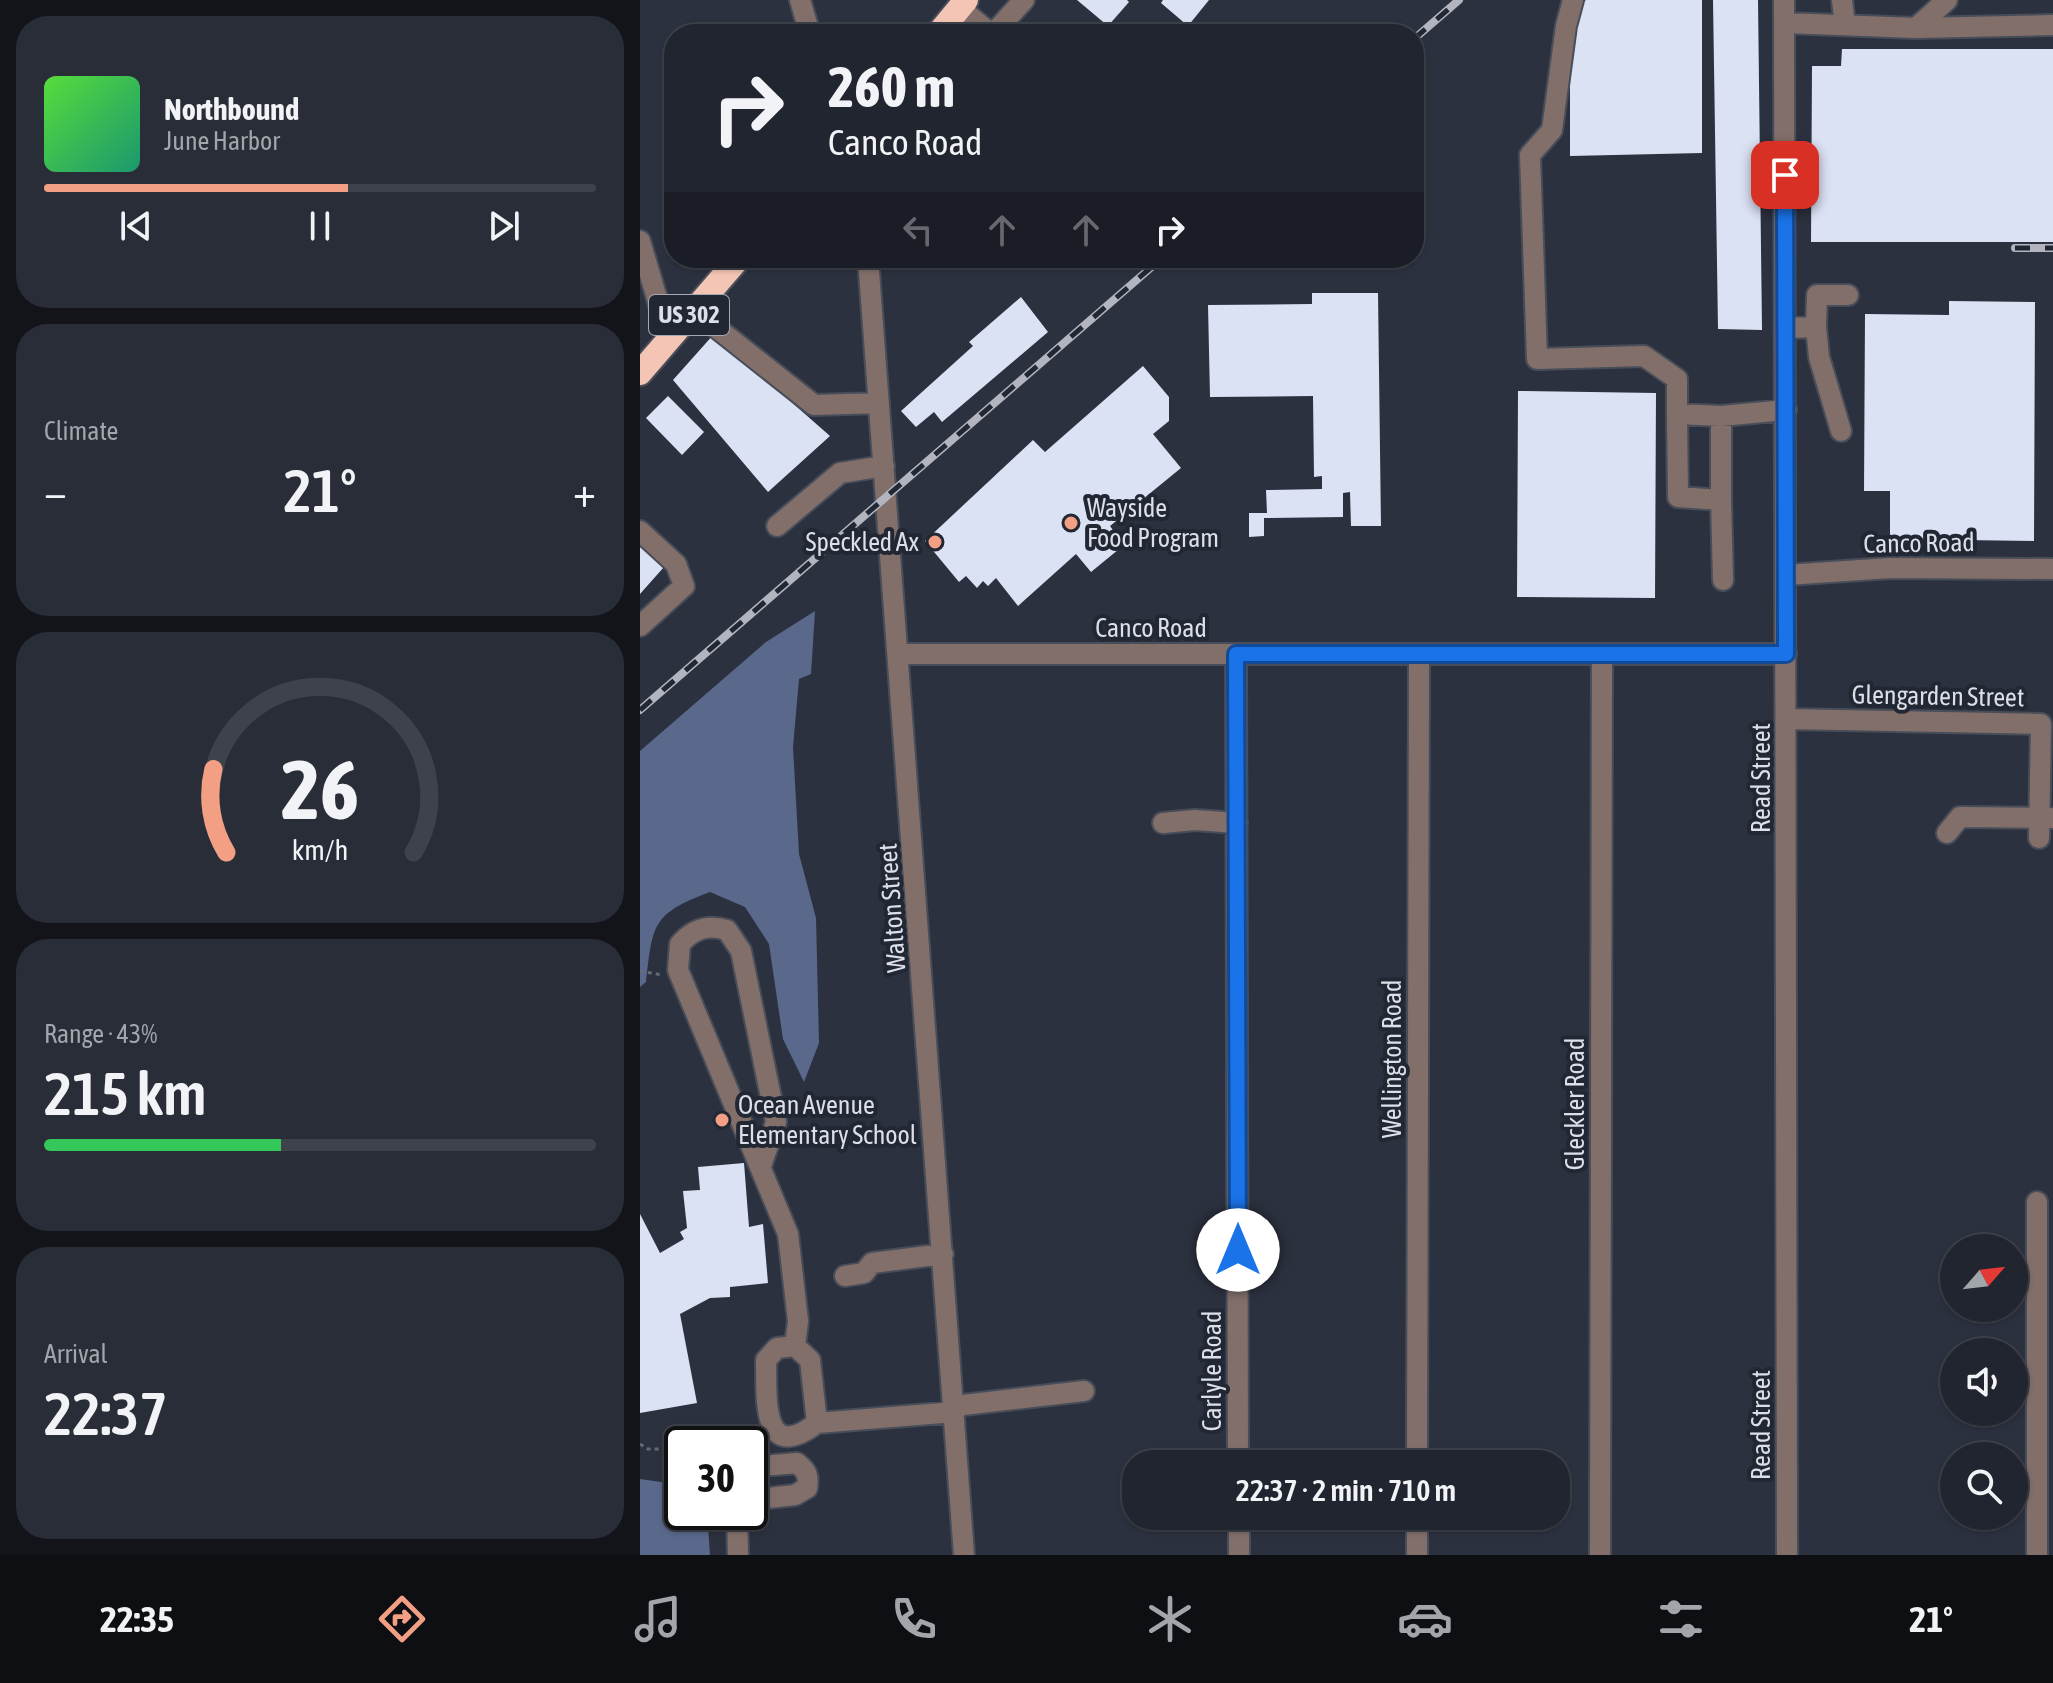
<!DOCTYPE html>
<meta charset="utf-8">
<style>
body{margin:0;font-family:"Asap Condensed",sans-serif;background:#292d37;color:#f1f3f6;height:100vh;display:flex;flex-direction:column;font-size:30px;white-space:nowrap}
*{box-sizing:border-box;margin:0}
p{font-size:26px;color:#a2a5aa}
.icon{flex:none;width:44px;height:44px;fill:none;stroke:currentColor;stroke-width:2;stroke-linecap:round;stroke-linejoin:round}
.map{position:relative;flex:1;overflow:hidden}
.sheet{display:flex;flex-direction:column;gap:16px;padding:16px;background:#12141a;width:640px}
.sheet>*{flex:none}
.top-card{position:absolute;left:24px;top:24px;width:760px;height:244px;border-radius:32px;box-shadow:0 2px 6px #0004,0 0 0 2px #3e424b;background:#21252f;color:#f1f3f6;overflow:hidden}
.needle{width:52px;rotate:62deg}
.fabs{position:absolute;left:1300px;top:1234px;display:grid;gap:16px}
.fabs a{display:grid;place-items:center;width:88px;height:88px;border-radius:50%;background:#21252f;box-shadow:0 2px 6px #0004,0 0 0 2px #3e424b;font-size:40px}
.speed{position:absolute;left:24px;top:1426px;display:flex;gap:16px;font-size:40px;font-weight:700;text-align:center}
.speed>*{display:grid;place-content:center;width:104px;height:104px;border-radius:50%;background:#21252f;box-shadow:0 2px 6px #0004,0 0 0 2px #3e424b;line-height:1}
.speed .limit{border:4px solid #111;border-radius:12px;background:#fff;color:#111}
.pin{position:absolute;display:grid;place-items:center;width:68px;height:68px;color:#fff;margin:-34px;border-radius:16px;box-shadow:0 4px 12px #0006}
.me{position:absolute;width:88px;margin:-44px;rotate:0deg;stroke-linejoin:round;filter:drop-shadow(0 0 6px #0008)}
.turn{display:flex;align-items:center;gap:28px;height:168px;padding:0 32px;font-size:36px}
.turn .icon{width:104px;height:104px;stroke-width:2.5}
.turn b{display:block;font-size:56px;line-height:68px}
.lanes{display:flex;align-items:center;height:76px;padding:0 32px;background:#0003;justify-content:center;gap:40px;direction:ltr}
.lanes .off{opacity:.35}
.big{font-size:60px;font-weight:600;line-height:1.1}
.sheet .tile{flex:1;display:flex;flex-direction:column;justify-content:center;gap:12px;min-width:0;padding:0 28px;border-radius:32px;background:#292d37}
.sheet .dial{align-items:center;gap:0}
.dial svg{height:208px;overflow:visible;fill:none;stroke:#3e424b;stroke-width:7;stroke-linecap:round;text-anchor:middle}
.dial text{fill:#f1f3f6;stroke:none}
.song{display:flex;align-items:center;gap:24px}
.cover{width:96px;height:96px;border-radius:12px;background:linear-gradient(135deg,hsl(110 70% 55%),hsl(160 70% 35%))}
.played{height:8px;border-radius:4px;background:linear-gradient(90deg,#f39f83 55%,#3e424b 55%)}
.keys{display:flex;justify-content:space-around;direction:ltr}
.heat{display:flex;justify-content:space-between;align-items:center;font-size:44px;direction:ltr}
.charge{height:12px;border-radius:6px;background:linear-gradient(90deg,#34c759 43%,#3e424b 0)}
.trip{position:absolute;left:482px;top:1450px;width:448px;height:80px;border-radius:32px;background:#21252f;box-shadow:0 2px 6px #0004,0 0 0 2px #3e424b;font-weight:600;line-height:80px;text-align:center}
.dock{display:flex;height:128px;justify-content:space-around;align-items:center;background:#0d0f13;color:#a2a5aa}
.dock .icon{width:56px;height:56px}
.dock .selected{color:#f39f83}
.dock b{font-size:36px;color:#f1f3f6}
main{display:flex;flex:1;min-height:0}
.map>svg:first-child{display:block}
.forest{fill:#5a688c}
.building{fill:#dbe2f4}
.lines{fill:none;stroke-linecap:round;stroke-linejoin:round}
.minor-casing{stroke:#484d5a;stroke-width:24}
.highway-casing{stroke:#484d5a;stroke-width:28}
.path{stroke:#656a76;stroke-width:3;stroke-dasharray:4 4;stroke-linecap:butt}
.minor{stroke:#836f69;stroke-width:20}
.highway{stroke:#f4c4b4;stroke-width:24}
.rail-casing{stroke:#b2b5c0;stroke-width:8}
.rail{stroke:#222734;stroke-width:5;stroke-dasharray:15;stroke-linecap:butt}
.route-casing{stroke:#114b97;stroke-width:20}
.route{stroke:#1a73e8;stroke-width:14}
.poi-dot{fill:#f39f83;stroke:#222734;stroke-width:3}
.labels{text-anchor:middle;stroke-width:8;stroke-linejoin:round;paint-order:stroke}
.shield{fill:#222734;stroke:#a4a8b2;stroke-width:2}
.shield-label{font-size:24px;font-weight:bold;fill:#dcdfe8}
.poi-label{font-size:26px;fill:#dcdfe8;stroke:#222734;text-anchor:start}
.street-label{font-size:26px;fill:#dcdfe8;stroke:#222734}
</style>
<main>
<section class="sheet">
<div class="tile">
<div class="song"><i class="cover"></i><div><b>Northbound</b><p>June Harbor</p></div></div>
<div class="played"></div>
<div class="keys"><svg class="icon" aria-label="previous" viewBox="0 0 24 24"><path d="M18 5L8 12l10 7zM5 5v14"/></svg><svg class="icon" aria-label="pause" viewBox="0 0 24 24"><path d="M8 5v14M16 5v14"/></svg><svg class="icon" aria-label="next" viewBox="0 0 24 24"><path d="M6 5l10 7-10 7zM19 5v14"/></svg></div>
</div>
<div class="tile"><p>Climate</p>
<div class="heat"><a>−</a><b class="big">21°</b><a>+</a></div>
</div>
<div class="tile dial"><svg viewBox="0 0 100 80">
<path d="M14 69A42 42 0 1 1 86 69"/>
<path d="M14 69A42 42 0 0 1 9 37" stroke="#f39f83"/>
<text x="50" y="56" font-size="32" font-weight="700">26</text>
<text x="50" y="72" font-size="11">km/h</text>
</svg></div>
<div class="tile"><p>Range · 43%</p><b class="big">215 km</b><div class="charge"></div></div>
<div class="tile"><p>Arrival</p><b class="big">22:37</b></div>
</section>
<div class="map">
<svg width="1413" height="1555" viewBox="0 0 1413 1555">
<rect width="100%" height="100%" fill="#2c313f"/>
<path class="forest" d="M175 611 171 674 159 679 153 747 159 854 176 918 179 1043 164 1082 143 1039 129 944 105 907 70 892C11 914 13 925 6 982L0 987V751L126 642Z
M0 1479 42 1485V1512H67L70 1555H0Z"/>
<path class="building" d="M437 0H487L489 2 468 26Z
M523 0H569L548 26 521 3Z
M946 0H1062V153L930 156V40L933 10Z
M1073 0H1118L1122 330 1078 329Z
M1202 49H1413V242H1171L1172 66H1201Z
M672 293H738L741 526H711L710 492 703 493V517L624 518V536L609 537V513H627L626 490 682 489V476L674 477 673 396 570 397 568 305 672 304Z
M381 297 408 332 302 422 294 412 276 427 261 411 333 346 329 342Z
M1309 301 1395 302 1394 541 1250 539V491H1224L1225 314 1309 315Z
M74 334 190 436 128 492 33 380Z
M503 366 529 397V421L513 434 541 468 470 526 484 545 451 572 436 554 378 606 356 578 348 586 343 581 337 588 326 576 319 582 285 541 393 440 405 452Z
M878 391 1016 393 1015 598 877 597Z
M28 396 64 432 42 455 6 418Z
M0 546 24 567 0 594Z
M104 1163 109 1227 123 1224 128 1283 90 1287V1297L70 1298 40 1314 57 1403 0 1413V1214L20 1253 44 1239 40 1232 47 1228 43 1191 60 1190 58 1167Z"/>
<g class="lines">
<g class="minor-casing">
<path id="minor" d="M160 0 170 34
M933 0 926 26 912 130 890 155 897 359 1004 356 1037 379V414
M1144 0 1147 1555
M1202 0 1205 25
M319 7 351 34
M1145 23 1276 28 1413 25
M1276 28 1307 0
M353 34 384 0
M0 241 29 339
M228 258 324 1555
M54 310 174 405 239 403
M1176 327 1177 295H1208
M1146 328 1176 327 1179 357 1201 431
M1081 416V500L1038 497 1037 414 1081 416 1146 410
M1081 500 1083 580
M137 526 200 473 244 466
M0 531 36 564 44 586 0 626
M1146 575 1250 568 1413 569
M260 654H1146
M596 654 598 1464
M1147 719 1401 724 1399 838
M523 823 555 820 597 823
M1307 833 1320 817 1411 818
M121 1166 136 1122 101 951 87 930C67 924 53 929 40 944L38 970 148 1234 158 1321 155 1346
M205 1276 224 1273 232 1263 303 1254
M155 1346 170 1360 177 1423 315 1412
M155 1346 137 1348 126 1360C127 1395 120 1466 177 1423
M314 1406 444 1391
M777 1464 779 654
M110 1467 157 1463C167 1471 169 1476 167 1488L155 1495 110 1500
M97 1512 98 1555
M599 1516V1555
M777 1555V1516
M960 1555 962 654
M1397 1555V1202"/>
</g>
<g class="highway-casing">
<path id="highway" d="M298 34 326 0
M0 373 99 258"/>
</g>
<path class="path" d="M0 971 22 975
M0 1444 8 1449H42"/>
<use href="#minor" class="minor"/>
<use href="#highway" class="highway"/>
<g class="rail-casing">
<path id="rail" d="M774 39 819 0
M1375 248H1413
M0 710 522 258"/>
</g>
<use href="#rail" class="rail"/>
</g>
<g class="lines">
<g class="route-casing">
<path id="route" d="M598 1250 596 654H1146L1145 175"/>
</g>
<use href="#route" class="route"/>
</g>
<g class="poi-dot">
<circle cx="431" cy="523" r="8"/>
<circle cx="295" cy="542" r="8"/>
<circle cx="82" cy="1120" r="8"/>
</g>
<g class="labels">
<rect class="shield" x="9" y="295" width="80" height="40" rx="6"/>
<g class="shield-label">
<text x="49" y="323">US 302</text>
</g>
<g class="poi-label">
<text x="447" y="517">Wayside<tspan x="447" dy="30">Food Program</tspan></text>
<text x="279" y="551" text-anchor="end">Speckled Ax</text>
<text x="98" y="1114">Ocean Avenue<tspan x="98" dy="30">Elementary School</tspan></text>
</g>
<g class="street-label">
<text transform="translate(1279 543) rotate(-1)" y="9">Canco Road</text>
<text x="511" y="637">Canco Road</text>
<text transform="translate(1298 696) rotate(1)" y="9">Glengarden Street</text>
<text transform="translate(1121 778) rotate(-90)" y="9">Read Street</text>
<text transform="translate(252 908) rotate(-94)" y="9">Walton Street</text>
<text transform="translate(752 1059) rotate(-90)" y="9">Wellington Road</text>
<text transform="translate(935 1104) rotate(-90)" y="9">Gleckler Road</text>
<text transform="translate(572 1371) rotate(-90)" y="9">Carlyle Road</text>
<text transform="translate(1121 1425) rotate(-90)" y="9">Read Street</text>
</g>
</g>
</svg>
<div class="fabs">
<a><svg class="needle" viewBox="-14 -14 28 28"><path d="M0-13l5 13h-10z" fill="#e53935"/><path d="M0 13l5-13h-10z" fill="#a2a5aa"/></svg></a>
<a><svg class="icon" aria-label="sound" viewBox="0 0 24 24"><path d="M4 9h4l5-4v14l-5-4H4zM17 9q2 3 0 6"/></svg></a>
<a><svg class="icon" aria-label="search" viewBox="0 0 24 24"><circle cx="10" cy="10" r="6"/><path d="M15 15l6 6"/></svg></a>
</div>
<div class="speed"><div class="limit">30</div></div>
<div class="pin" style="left:1145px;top:175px;background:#d93025"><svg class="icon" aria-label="arrive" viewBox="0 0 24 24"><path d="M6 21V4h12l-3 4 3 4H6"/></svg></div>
<svg class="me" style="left:598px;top:1250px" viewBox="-20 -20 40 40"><circle r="19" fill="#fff"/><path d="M0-13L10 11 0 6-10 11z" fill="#1a73e8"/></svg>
<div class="trip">22:37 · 2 min · 710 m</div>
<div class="top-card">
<div class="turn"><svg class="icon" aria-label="right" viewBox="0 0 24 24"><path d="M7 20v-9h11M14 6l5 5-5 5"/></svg><div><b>260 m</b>Canco Road</div></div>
<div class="lanes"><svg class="icon off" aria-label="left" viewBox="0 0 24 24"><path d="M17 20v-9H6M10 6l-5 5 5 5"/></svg><svg class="icon off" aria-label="ahead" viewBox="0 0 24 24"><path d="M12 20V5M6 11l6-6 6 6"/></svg><svg class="icon off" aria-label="ahead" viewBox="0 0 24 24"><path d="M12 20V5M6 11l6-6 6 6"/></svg><svg class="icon" aria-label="right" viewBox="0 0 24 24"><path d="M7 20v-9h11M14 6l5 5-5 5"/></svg></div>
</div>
</div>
</main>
<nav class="dock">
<b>22:35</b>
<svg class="icon selected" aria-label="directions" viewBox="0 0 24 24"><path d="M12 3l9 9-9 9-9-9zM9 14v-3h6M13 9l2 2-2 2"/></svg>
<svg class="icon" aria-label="music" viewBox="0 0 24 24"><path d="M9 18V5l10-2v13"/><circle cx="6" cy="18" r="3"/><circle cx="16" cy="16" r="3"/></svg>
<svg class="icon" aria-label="phone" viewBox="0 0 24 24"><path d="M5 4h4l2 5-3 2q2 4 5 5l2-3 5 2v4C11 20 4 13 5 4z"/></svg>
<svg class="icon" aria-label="climate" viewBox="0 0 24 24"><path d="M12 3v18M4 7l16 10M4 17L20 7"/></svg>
<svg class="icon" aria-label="car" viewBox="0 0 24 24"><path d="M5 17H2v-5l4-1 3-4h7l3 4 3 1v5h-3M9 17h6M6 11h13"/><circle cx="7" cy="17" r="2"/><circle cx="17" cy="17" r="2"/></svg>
<svg class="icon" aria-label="filters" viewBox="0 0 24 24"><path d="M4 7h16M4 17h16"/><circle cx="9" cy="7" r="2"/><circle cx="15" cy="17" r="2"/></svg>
<b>21°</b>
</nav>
